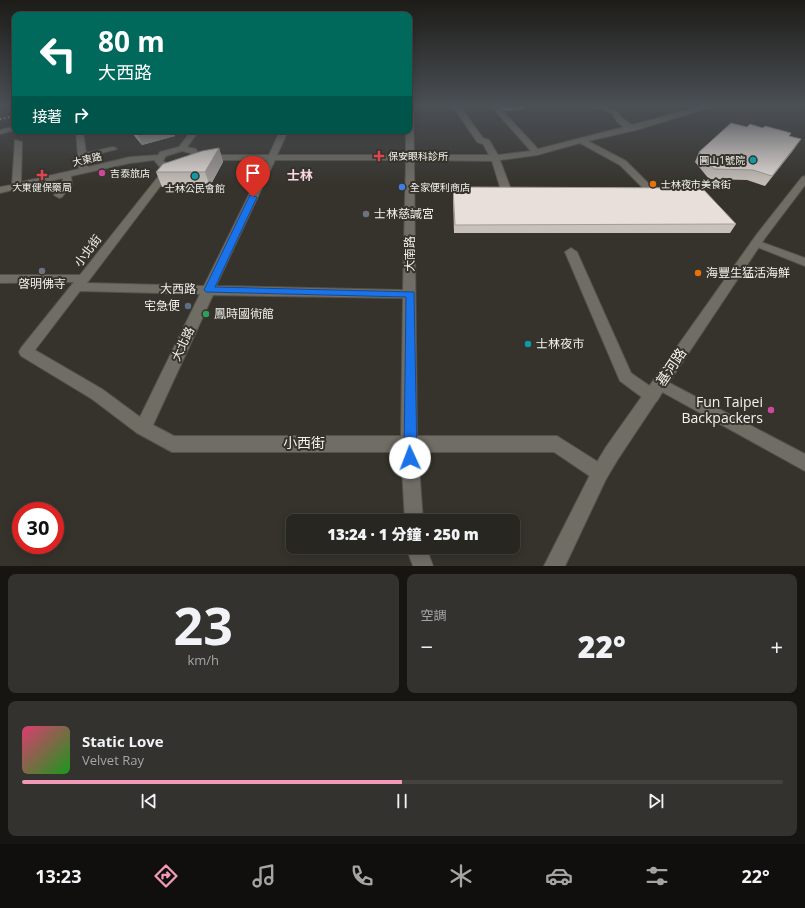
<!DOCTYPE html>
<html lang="zh-TW">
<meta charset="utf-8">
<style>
body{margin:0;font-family:"Open Sans","Noto Sans TC",sans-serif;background:#34322e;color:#f1f3f6;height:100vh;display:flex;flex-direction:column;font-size:15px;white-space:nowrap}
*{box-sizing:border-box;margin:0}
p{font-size:13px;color:#a5a5a5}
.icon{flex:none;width:22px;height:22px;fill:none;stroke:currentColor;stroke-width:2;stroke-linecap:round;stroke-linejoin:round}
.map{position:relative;height:566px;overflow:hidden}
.sheet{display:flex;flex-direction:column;gap:8px;padding:8px;background:#161512;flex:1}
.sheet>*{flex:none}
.top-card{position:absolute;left:12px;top:12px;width:400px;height:122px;border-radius:8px;box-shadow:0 2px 10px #0003,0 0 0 1px #44433f;background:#00695c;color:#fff;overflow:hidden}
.speed{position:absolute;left:12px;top:502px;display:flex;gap:8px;font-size:20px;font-weight:700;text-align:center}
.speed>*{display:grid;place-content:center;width:52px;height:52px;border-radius:50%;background:#282621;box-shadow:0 2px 10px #0003,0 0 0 1px #44433f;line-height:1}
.speed .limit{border:6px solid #d22;background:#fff;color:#111}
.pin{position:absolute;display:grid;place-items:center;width:34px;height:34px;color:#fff;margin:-41px -17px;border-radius:50% 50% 50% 0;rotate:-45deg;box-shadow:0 0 4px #0007}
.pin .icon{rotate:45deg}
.me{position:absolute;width:44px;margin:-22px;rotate:358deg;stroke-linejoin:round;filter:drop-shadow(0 0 3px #0008)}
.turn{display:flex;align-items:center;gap:14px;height:84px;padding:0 20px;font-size:18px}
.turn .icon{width:52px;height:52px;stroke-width:2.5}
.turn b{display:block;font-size:28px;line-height:34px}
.then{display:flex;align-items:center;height:38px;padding:0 20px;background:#0003;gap:8px;font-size:15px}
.big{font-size:30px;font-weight:800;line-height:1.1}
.sheet .card{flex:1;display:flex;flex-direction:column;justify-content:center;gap:6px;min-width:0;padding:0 14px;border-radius:8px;background:#34322e}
.sheet .dial{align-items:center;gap:0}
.dial b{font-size:52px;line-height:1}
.song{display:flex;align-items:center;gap:12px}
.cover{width:48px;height:48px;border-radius:6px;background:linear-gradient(135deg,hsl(340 70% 55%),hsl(120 70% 35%))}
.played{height:4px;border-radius:2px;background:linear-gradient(90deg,#f09ab7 50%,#44433f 50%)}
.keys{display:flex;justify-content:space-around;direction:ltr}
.heat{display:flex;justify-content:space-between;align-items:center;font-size:22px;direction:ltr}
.sheet .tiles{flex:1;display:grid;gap:8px;grid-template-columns:1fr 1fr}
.card:last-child{grid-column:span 2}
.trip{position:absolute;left:286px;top:514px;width:234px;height:40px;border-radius:8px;background:#282621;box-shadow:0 2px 10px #0003,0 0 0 1px #44433f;font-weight:800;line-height:40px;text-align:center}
.dock{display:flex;height:64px;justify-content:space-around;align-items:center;background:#100f0d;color:#a5a5a5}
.dock .icon{width:28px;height:28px}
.dock .current{color:#f09ab7}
.dock b{font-size:18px;color:#f1f3f6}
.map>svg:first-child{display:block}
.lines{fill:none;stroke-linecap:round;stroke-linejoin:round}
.street-casing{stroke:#55524c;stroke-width:2}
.secondary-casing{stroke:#55524c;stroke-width:2}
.street{fill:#706d65;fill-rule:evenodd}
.secondary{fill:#706d65;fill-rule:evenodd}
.rail{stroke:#d8d7d2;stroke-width:2;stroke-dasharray:1.5 2.5;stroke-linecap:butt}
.wall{fill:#c8c0bb}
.shaded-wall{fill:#a29c99}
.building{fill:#e8dfda;stroke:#a29c99}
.route{fill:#1a73e8;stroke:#114b97}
.health-dot{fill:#e0444e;stroke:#35332c;stroke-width:1.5}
.culture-dot{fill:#0f9aa8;stroke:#35332c;stroke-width:1.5}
.hotel-dot{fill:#d1479c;stroke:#35332c;stroke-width:1.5}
.food-dot{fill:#e8710a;stroke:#35332c;stroke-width:1.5}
.shop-dot{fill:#3f7fe0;stroke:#35332c;stroke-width:1.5}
.worship-dot{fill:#6b7280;stroke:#35332c;stroke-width:1.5}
.service-dot{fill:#5c6f8a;stroke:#35332c;stroke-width:1.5}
.leisure-dot{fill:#2e9e5b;stroke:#35332c;stroke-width:1.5}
.labels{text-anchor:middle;stroke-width:4;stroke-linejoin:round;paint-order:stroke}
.far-poi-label{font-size:10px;fill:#f3f2ed;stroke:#35332c;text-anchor:start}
.far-street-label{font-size:10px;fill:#f3f2ed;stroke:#35332c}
.poi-label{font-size:12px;fill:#f3f2ed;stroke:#35332c;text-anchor:start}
.street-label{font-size:12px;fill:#f3f2ed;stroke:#35332c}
.far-district-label{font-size:13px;font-weight:bold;fill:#f9d7e1;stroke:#35332c}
.near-street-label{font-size:14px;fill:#f3f2ed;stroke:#35332c}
.near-poi-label{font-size:14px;fill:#f3f2ed;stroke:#35332c;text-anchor:end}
</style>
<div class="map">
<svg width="805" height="566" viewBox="0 0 805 566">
<rect width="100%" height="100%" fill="#35332c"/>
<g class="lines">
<g class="street-casing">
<path id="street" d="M409 106H413L414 155H489L483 144 477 142 453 106H460L483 138 489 140 498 155 531 151 491 106H498L538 149 624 127 617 122 612 113 593 106H604L617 111 622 118 632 125 702 106H715L636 130 588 141 626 161 656 191 651 194 648 193 620 165 580 143 537 155 500 160 510 187 505 190 500 187 492 161 414 160 417 436H557L606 467 609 473 606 479 600 482 594 479 554 452H418L423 521H405L401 452H172L137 433 92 399 21 356 19 352 21 348 74 282 0 283V275H80L165 168 159 166 154 160 130 163 71 176 72 184 62 197 59 198 54 195 62 184 63 178 0 193V187L12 185 15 140 22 142 21 182 79 169 76 131 83 132 86 153 113 147 117 149 86 157 88 167 130 157 158 155 160 152 179 147 191 131H199L187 147 196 149 199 155C193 164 184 167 174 168L87 283 204 286 266 160H205L202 159V155H269L280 131H288L277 155H406V131H409ZM182 151 190 153 191 155C184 162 172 167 163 161L166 156ZM275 160H406L403 290 216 286ZM80 291 200 294 140 417 102 389 35 350ZM213 295 403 298 401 436H174L153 425Z
M15 126V130L0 134V130Z
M756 240 805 258V266L752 245 751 243 752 241Z
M571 248 577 252 631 373 657 391 660 396 657 401 652 403 647 401 620 381 565 252Z
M660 378 805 454V471L655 388 653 384 655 380Z
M406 547H426L433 566H413Z"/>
</g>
<g class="secondary-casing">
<path id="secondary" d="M805 176V185L765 238 618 459 606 479 565 566H544L594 467 606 447 757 234 802 177Z"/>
</g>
<use href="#street" class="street"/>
<use href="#secondary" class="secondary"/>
<path class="rail" d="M0 119 15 116"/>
</g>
<path class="wall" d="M500 106H526L525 109 504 111Z
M130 131H173L175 136 142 145Z
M789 136 795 148 765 186 747 180 709 179 695 162 699 152Z
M219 148 223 162 210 186 162 187 156 172Z
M453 187 736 224 730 233H454L453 195Z"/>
<path class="shaded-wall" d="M505 106H526L525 109 504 111Z
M155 131H173L175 136 142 145 138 135Z
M801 139 795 148 765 186 772 176Z
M219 148 223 162 210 186 205 172Z"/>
<path class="building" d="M731 123 747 127 750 124 763 128 765 126 791 133 789 136 801 139 772 176 753 170 714 169 699 152Z
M134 131H155L138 135Z
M219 148 205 172H156L163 164 202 151Z
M453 187 702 188 736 224 455 225Z"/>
<linearGradient id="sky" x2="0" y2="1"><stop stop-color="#1d1c18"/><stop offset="0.57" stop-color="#4b5056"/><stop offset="1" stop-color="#4b5056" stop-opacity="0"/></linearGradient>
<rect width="805" height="186" fill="url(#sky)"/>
<path class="route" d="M250 195 257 197 215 287 414 292 417 458 415 463 410 465 406 463 404 458 406 297 206 292 204 290Z"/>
<g class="health-dot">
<path d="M377 150h4v4h4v4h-4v4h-4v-4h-4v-4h4z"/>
<path d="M40 169h4v4h4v4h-4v4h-4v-4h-4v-4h4z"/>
</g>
<g class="culture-dot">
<circle cx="753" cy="160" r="4"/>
<circle cx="195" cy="176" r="4"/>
<circle cx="528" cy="344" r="4"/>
</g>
<g class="hotel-dot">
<circle cx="102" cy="173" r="4"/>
<circle cx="771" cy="410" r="4"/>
</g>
<g class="food-dot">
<circle cx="653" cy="184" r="4"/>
<circle cx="698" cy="273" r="4"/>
</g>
<circle class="shop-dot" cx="402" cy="187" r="4"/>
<g class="worship-dot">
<circle cx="366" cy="214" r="4"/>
<circle cx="42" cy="271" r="4"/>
</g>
<circle class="service-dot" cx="188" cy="306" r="4"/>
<circle class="leisure-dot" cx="206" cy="314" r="4"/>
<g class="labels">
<g class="far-poi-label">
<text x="388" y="160">保安眼科診所</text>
<text x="745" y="164" text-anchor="end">圓山1號院</text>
<text x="110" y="177">吉泰旅店</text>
<text x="661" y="188">士林夜市美食街</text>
<text x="42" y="191" text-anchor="middle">大東健保藥局</text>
<text x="410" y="191">全家便利商店</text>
<text x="195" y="192" text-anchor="middle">士林公民會館</text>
</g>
<g class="far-street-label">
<text transform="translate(87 159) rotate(-13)" y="4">大東路</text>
</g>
<g class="poi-label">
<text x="374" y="218">士林慈諴宮</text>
<text x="706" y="277">海豐生猛活海鮮</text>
<text x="42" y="288" text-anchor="middle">啓明佛寺</text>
<text x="180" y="310" text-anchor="end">宅急便</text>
<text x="214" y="318">鳳時國術館</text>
<text x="536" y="348">士林夜市</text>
</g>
<g class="street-label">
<text transform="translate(88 251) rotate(-53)" y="4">小北街</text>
<text transform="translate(410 254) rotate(-90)" y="4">大南路</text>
<text transform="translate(178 289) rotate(1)" y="4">大西路</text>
<text transform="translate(183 344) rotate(-65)" y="4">大北路</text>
</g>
<g class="far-district-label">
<text x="300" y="180">士林</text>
</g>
<g class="near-street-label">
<text transform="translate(671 367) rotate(-56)" y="5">基河路</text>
<text x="304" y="448">小西街</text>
</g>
<g class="near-poi-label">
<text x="763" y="407">Fun Taipei<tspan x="763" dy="16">Backpackers</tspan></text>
</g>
</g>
</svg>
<div class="speed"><div class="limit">30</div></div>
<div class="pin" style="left:253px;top:197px;background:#d93025"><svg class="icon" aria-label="arrive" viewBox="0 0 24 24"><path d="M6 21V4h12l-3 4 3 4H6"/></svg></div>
<svg class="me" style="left:410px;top:458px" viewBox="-20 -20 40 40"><circle r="19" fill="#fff"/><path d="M0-13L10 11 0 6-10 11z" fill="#1a73e8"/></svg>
<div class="trip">13:24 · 1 分鐘 · 250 m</div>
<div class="top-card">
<div class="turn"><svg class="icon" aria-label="left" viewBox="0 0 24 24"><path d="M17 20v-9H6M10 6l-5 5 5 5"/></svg><div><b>80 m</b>大西路</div></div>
<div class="then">接著<svg class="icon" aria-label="right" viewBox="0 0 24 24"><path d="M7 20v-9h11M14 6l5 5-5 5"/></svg></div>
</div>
</div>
<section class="sheet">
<div class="tiles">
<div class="card dial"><b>23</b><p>km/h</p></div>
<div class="card"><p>空調</p>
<div class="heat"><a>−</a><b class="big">22°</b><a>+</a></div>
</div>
<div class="card">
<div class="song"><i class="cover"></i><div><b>Static Love</b><p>Velvet Ray</p></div></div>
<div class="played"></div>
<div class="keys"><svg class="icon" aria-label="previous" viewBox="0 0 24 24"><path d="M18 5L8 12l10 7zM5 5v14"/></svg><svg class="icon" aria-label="pause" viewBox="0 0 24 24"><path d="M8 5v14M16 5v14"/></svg><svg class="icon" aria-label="next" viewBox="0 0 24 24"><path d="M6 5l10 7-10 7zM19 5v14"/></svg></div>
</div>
</div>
</section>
<nav class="dock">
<b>13:23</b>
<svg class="icon current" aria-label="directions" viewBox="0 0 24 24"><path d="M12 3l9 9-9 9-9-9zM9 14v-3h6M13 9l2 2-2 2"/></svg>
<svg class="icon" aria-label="music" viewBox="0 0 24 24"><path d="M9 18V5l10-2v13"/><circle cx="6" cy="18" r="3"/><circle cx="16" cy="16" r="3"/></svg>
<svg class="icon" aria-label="phone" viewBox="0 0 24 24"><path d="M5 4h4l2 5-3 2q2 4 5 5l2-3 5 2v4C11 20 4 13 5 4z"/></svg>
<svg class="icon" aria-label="climate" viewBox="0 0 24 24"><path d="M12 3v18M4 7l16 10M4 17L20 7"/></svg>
<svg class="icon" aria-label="car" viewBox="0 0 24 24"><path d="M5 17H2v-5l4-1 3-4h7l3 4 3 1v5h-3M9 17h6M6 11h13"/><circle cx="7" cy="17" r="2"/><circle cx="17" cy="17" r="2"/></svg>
<svg class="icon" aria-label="filters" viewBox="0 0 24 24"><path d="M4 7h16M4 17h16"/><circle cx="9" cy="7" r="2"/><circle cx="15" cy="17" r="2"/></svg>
<b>22°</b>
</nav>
